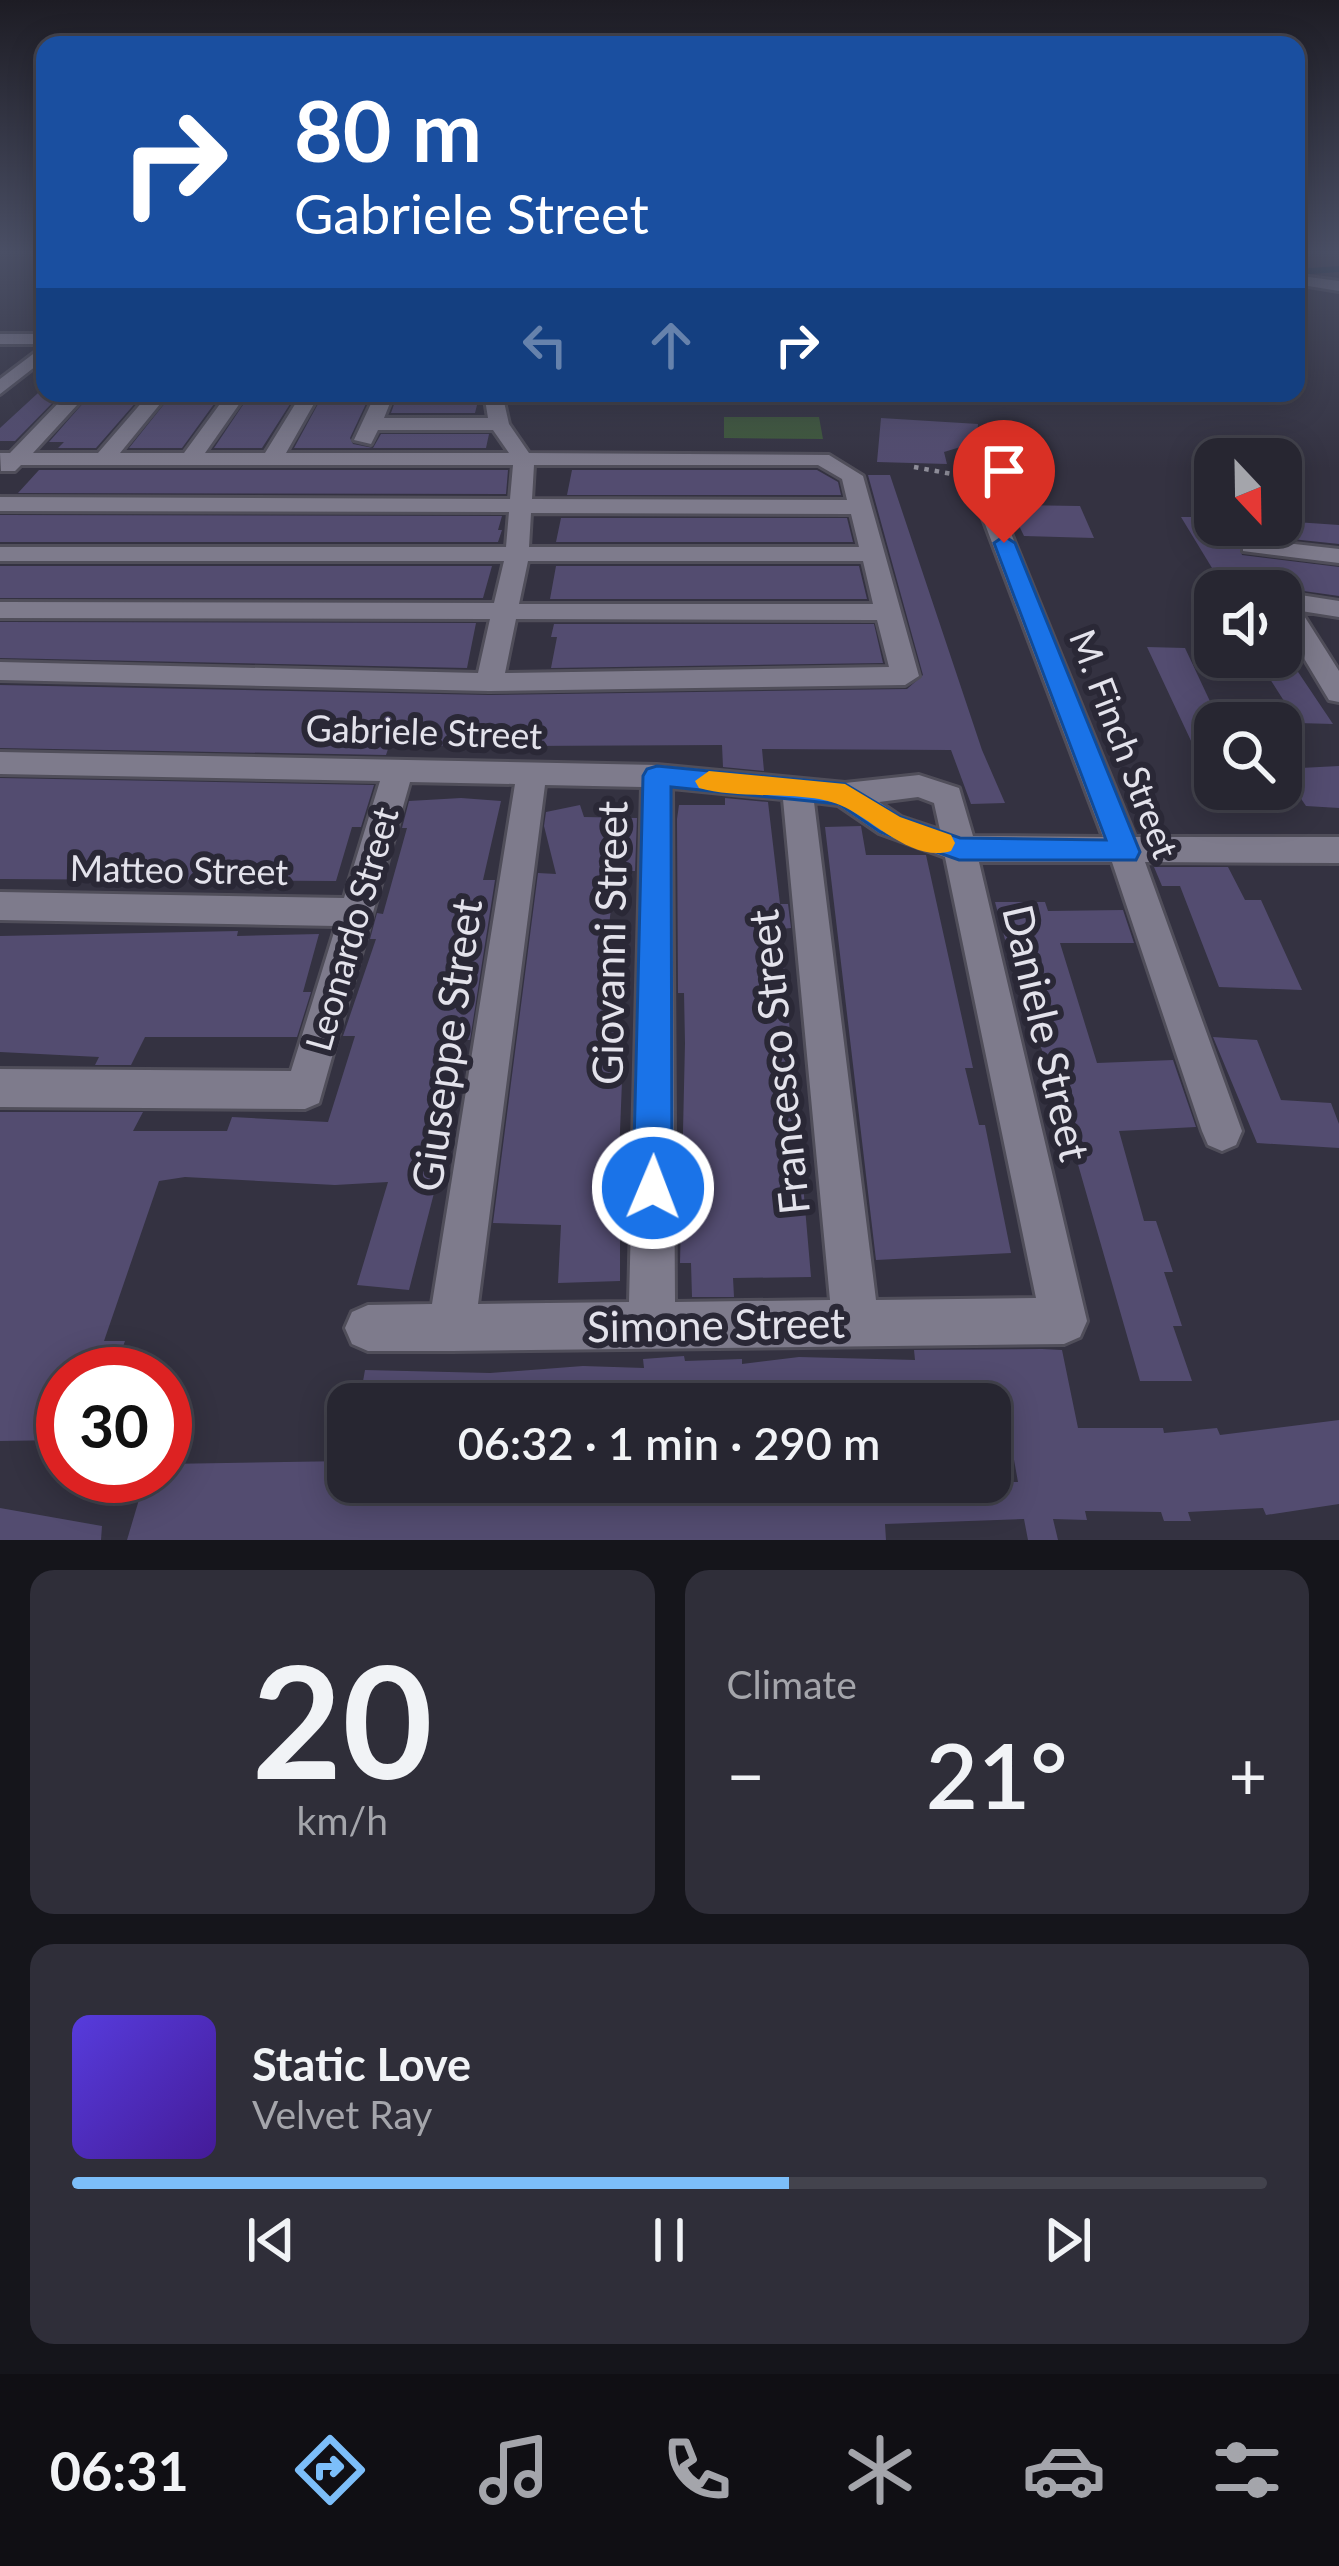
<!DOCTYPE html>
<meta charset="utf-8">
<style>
body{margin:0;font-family:Lato,sans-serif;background:#2f2e39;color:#f1f3f6;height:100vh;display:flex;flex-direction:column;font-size:45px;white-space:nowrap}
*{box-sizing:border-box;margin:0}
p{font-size:39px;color:#a4a5ab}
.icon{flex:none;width:66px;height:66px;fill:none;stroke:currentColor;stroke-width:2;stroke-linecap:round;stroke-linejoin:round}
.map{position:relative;height:1540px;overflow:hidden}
.sheet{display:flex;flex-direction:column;gap:30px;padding:30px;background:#15151b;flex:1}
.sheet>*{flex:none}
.guide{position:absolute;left:36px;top:36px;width:1269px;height:366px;border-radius:24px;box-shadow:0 6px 30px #0003,0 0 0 3px #43434d;background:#1a4fa0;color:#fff;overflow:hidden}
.needle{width:78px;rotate:158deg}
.tools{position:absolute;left:1194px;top:438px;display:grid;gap:24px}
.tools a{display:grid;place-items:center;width:108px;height:108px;border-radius:24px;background:#272631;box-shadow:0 6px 30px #0003,0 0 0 3px #43434d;font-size:60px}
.speed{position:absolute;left:36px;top:1347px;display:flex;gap:24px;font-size:60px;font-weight:700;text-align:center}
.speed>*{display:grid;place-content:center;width:156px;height:156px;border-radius:50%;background:#272631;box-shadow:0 6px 30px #0003,0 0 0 3px #43434d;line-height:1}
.speed .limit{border:18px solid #d22;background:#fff;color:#111}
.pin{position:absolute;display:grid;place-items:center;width:102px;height:102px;color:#fff;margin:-123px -51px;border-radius:50% 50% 50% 0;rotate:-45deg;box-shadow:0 0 12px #0007}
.pin .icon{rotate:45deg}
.me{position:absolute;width:132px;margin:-66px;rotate:1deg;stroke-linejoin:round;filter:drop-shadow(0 0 9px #0008)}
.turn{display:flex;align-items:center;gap:42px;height:252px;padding:0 60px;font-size:54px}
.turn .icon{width:156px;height:156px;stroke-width:2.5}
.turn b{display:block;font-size:84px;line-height:102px}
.lanes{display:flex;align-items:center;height:114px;padding:0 60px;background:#0003;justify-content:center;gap:60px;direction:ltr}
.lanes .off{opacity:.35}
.big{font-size:90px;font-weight:600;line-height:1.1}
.sheet .tile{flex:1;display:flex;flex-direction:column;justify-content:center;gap:18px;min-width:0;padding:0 42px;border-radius:24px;background:#2f2e39}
.sheet .dial{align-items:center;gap:0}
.dial b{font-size:156px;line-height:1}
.song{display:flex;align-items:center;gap:36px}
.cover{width:144px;height:144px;border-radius:18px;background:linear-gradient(135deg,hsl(250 70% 55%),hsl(260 70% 35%))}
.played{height:12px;border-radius:6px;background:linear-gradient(90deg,#7cbef9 60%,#43434d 60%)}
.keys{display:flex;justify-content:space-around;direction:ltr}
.heat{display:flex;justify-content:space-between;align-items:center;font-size:66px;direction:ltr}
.sheet .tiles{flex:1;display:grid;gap:30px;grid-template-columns:1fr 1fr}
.tile:last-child{grid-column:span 2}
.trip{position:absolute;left:327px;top:1383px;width:684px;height:120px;border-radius:24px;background:#272631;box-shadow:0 6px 30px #0003,0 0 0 3px #43434d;font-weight:600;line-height:120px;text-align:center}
.tab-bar{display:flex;height:192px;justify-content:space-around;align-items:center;background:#100f14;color:#a4a5ab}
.tab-bar .icon{width:84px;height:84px}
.tab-bar .selected{color:#7cbef9}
.tab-bar b{font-size:54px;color:#f1f3f6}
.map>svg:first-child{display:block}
.green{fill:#3e583a}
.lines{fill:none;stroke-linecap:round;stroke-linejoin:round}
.stream{stroke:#01253c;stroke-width:6}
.building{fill:#534c70}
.street-casing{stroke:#504e5a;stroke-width:6}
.path{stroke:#8e8d99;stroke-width:4.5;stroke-dasharray:4.5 6;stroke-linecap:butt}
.street{fill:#7e7b8c;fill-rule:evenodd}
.route{fill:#1a73e8;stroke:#114b97;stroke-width:3}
.slow{fill:#f59e0b}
.labels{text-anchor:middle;stroke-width:12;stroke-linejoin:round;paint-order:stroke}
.street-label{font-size:36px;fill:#e3e2eb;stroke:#2a2836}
.near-street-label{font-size:42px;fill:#e3e2eb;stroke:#2a2836}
</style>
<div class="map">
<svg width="1339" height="1540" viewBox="0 0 1339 1540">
<rect width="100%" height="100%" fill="#343241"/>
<path class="green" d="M724 417H819L823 439 724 438Z"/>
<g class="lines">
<path class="stream" d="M1296 272 1339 269"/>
</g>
<path class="building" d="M38 393H62L15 441H0V428Z
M92 393H144L96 448H58L64 442H49Z
M173 393H222L182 448H129Z
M251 393H297L262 448H214Z
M324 393H371L350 438 353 444 373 448 381 434H489L486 448H294Z
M398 393H480L475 413H391Z
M881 418 978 424 976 448 967 445 944 452 947 464 877 462Z
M39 470H508L506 494 18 493Z
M572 470H817L838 482 841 495H567Z
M868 475H890L982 750 1005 803 971 804 951 750 762 749 764 771 723 767 722 745 521 746 522 741 520 745 389 746 386 755 0 748V685L489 695 907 689 923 675Z
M1009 505 1080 506 1094 538 1024 536Z
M0 515 502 516 498 530H502L498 542H0Z
M1181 517H1210L1215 525H1281V521L1339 525V544L1252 535 1238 541 1242 555 1339 567V596L1282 588 1226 591Z
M561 518H847L853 542H556Z
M0 566H492L483 598H0Z
M556 566H859L867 599H550Z
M0 622 476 623 467 668 0 658Z
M554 624H874L883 663 551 668 557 637H551Z
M1147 647 1185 648 1215 712V792Z
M1256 657H1288L1333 724 1298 723Z
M1339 766V808L1306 806 1281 769Z
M0 778 374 785 361 827H352L336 881 0 879Z
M461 798 501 801 483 880H495L470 1040H461L450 1089H445L428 1192 434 1193 409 1290 357 1285 388 1182 335 1185 185 1177 159 1181 104 1341H125L113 1374H63V1440L0 1441V1112H143L133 1131H227L232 1117 328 1122 355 1036H343L376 939H370L377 913 383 914 407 828H402L409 801Z
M725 798 768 802 780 904H788L791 928 781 929 811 1277 733 1278 734 1297H692L691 1263H680L685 1043 684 993H678L677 819 679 805H725Z
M580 805 584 817 637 818 635 871H615L604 972 628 973 624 1006H620L618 1046 622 1081 616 1232H620V1281L558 1283 561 1225 493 1223 538 873 556 874 544 826 546 812Z
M861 826 866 855H926L973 1068H965L979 1125H985L1011 1253 876 1260 825 827Z
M1154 867H1228L1245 900H1261L1302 990 1219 987 1180 886H1162Z
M995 902H1045L1048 911 1123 910 1134 943H1060L1097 1063 1173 1060 1196 1127 1119 1131 1144 1221H1156L1173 1272H1164L1182 1326H1173L1192 1381H1140L1053 1077 1020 996Z
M238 931 237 936 319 934 303 992H311L297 1037H145L131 1065H95L99 1057 0 1052V936Z
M1213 1037 1257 1040 1281 1100 1331 1103 1339 1124V1148L1257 1143Z
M1042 1349 1062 1350 1078 1428H1163L1164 1433 1217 1428 1220 1435 1339 1420V1504L1266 1515 1263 1508 1188 1512 1191 1521H1164L1161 1512 1085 1511 1087 1520 1053 1519 1058 1540H1028L1024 1519 885 1524 886 1540H127L146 1476H165V1464L348 1461V1482H1018L1006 1415 990 1413V1404H359L365 1370 490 1373 583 1366 644 1368 643 1359 684 1356 685 1361 742 1359V1364L799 1357 915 1360 914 1350Z
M0 1508 102 1526 101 1540H0Z"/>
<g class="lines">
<g class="street-casing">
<path id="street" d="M1301 276 1339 281V291L1296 284Z
M0 334H45V344H0Z
M45 345V359L0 394V379Z
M68 393H88L33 453H98L150 393H169L120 453H184L228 393H247L205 453H265L302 393H320L286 453H509L493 430H378L371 444 354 440 376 393H394L384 418H488L484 393H502L509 424 529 453 829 455 863 476 919 676 905 685 489 691 0 680V662L478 673 490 619 0 618V602L494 603 504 561H0V547H506L509 512 0 511V497L510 499 513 465H21L15 471H1L0 453H10ZM534 465H818L842 479 847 500 532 499ZM531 513 851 514 859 547H529ZM528 561H863L873 604H519ZM516 619 877 620 889 667 505 673Z
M969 449 979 455 1135 837H1339V863L1145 862 1242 1131 1236 1145 1222 1151 1208 1145 1202 1131 1112 862H979L1087 1321 1080 1337 1064 1344 452 1351H368L352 1344 345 1328 352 1312 368 1305 432 1304 515 784 410 782 319 1103 305 1109 0 1107V1069L291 1071 336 926 0 920V892L344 898 380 781 0 774V752L657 765 845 783 919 775 959 788 973 836 1103 837 959 455ZM545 785 642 787 629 1302 478 1304ZM672 788 783 799 830 1300 675 1302ZM918 797 934 803 940 830 901 817 879 802ZM814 802 838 805 879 833 945 857 1036 1298 876 1300Z
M1251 539 1339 549V563L1243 551V541Z
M1281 592 1339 601V617L1301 611 1339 671V702L1329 700 1281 620Z"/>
</g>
<path class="path" d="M914 467 952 474"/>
<use href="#street" class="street"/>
</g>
<linearGradient id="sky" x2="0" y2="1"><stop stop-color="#1d1c24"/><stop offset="0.54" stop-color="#4a4f65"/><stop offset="1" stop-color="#4a4f65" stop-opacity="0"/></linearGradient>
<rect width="1339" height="468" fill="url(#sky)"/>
<path class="route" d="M1004 536 1015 543 1140 852 1136 860H959L880 832 839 804 671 787 672 1188 666 1202 653 1208 639 1202 633 1188 643 776 647 769 657 766 845 784 900 817 960 838 1106 840 994 543Z"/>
<path class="slow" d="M709 771 845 784 900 817 951 835 955 843 951 851C912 863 873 819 840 805 805 790 739 800 699 788L695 781Z"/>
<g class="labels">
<g class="street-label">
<text transform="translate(424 732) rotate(2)" y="13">Gabriele Street</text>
<text transform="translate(1124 744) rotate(69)" y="13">M. Finch Street</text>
<text transform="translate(179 870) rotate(1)" y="13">Matteo Street</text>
<text transform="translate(352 929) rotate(-74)" y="13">Leonardo Street</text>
</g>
<g class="near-street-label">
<text transform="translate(610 943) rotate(-89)" y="15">Giovanni Street</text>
<text transform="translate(1046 1033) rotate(77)" y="15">Daniele Street</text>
<text transform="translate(447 1045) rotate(-82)" y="15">Giuseppe Street</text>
<text transform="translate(779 1062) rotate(-96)" y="15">Francesco Street</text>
<text transform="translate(716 1325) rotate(-1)" y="15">Simone Street</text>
</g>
</g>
</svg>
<div class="tools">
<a><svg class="needle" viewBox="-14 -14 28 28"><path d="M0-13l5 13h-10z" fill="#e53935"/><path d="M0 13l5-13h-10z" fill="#a4a5ab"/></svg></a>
<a><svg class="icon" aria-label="sound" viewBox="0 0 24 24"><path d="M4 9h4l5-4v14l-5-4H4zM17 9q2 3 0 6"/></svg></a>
<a><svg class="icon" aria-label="search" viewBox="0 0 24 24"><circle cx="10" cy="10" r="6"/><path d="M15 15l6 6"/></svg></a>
</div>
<div class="speed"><div class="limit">30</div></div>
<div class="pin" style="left:1004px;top:543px;background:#d93025"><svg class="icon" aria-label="arrive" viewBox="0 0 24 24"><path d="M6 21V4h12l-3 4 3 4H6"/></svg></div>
<svg class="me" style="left:653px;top:1188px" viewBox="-20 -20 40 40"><circle r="17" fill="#1a73e8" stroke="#fff" stroke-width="3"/><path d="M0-11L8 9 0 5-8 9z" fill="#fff"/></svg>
<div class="trip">06:32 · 1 min · 290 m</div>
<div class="guide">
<div class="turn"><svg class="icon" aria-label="right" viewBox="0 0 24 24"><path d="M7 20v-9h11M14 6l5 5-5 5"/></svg><div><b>80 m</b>Gabriele Street</div></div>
<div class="lanes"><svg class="icon off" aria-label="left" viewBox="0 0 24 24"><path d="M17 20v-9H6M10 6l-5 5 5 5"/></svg><svg class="icon off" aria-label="ahead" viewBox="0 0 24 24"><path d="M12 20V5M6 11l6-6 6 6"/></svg><svg class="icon" aria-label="right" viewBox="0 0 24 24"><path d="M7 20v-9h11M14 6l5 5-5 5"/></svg></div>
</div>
</div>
<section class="sheet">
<div class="tiles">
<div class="tile dial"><b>20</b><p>km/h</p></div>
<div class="tile"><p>Climate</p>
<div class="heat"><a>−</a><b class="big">21°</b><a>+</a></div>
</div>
<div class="tile">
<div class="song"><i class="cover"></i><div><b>Static Love</b><p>Velvet Ray</p></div></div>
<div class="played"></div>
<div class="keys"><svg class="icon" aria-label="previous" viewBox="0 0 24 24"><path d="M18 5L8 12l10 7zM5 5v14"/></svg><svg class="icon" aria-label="pause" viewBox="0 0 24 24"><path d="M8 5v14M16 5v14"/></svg><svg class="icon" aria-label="next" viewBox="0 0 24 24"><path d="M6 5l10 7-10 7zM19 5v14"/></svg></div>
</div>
</div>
</section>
<nav class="tab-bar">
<b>06:31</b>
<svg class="icon selected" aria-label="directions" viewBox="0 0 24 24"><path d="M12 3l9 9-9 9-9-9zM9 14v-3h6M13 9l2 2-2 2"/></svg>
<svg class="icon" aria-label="music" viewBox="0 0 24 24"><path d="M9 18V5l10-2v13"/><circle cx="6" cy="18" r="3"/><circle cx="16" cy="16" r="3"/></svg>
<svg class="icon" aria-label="phone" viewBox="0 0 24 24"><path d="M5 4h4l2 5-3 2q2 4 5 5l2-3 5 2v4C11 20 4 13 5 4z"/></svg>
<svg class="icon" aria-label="climate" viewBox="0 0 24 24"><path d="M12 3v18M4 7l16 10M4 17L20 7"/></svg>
<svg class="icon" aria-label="car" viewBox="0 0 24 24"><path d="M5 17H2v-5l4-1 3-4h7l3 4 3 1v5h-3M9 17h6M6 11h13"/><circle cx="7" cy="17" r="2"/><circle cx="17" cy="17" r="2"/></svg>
<svg class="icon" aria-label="filters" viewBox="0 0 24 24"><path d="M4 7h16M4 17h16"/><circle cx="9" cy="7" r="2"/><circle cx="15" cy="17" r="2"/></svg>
</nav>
